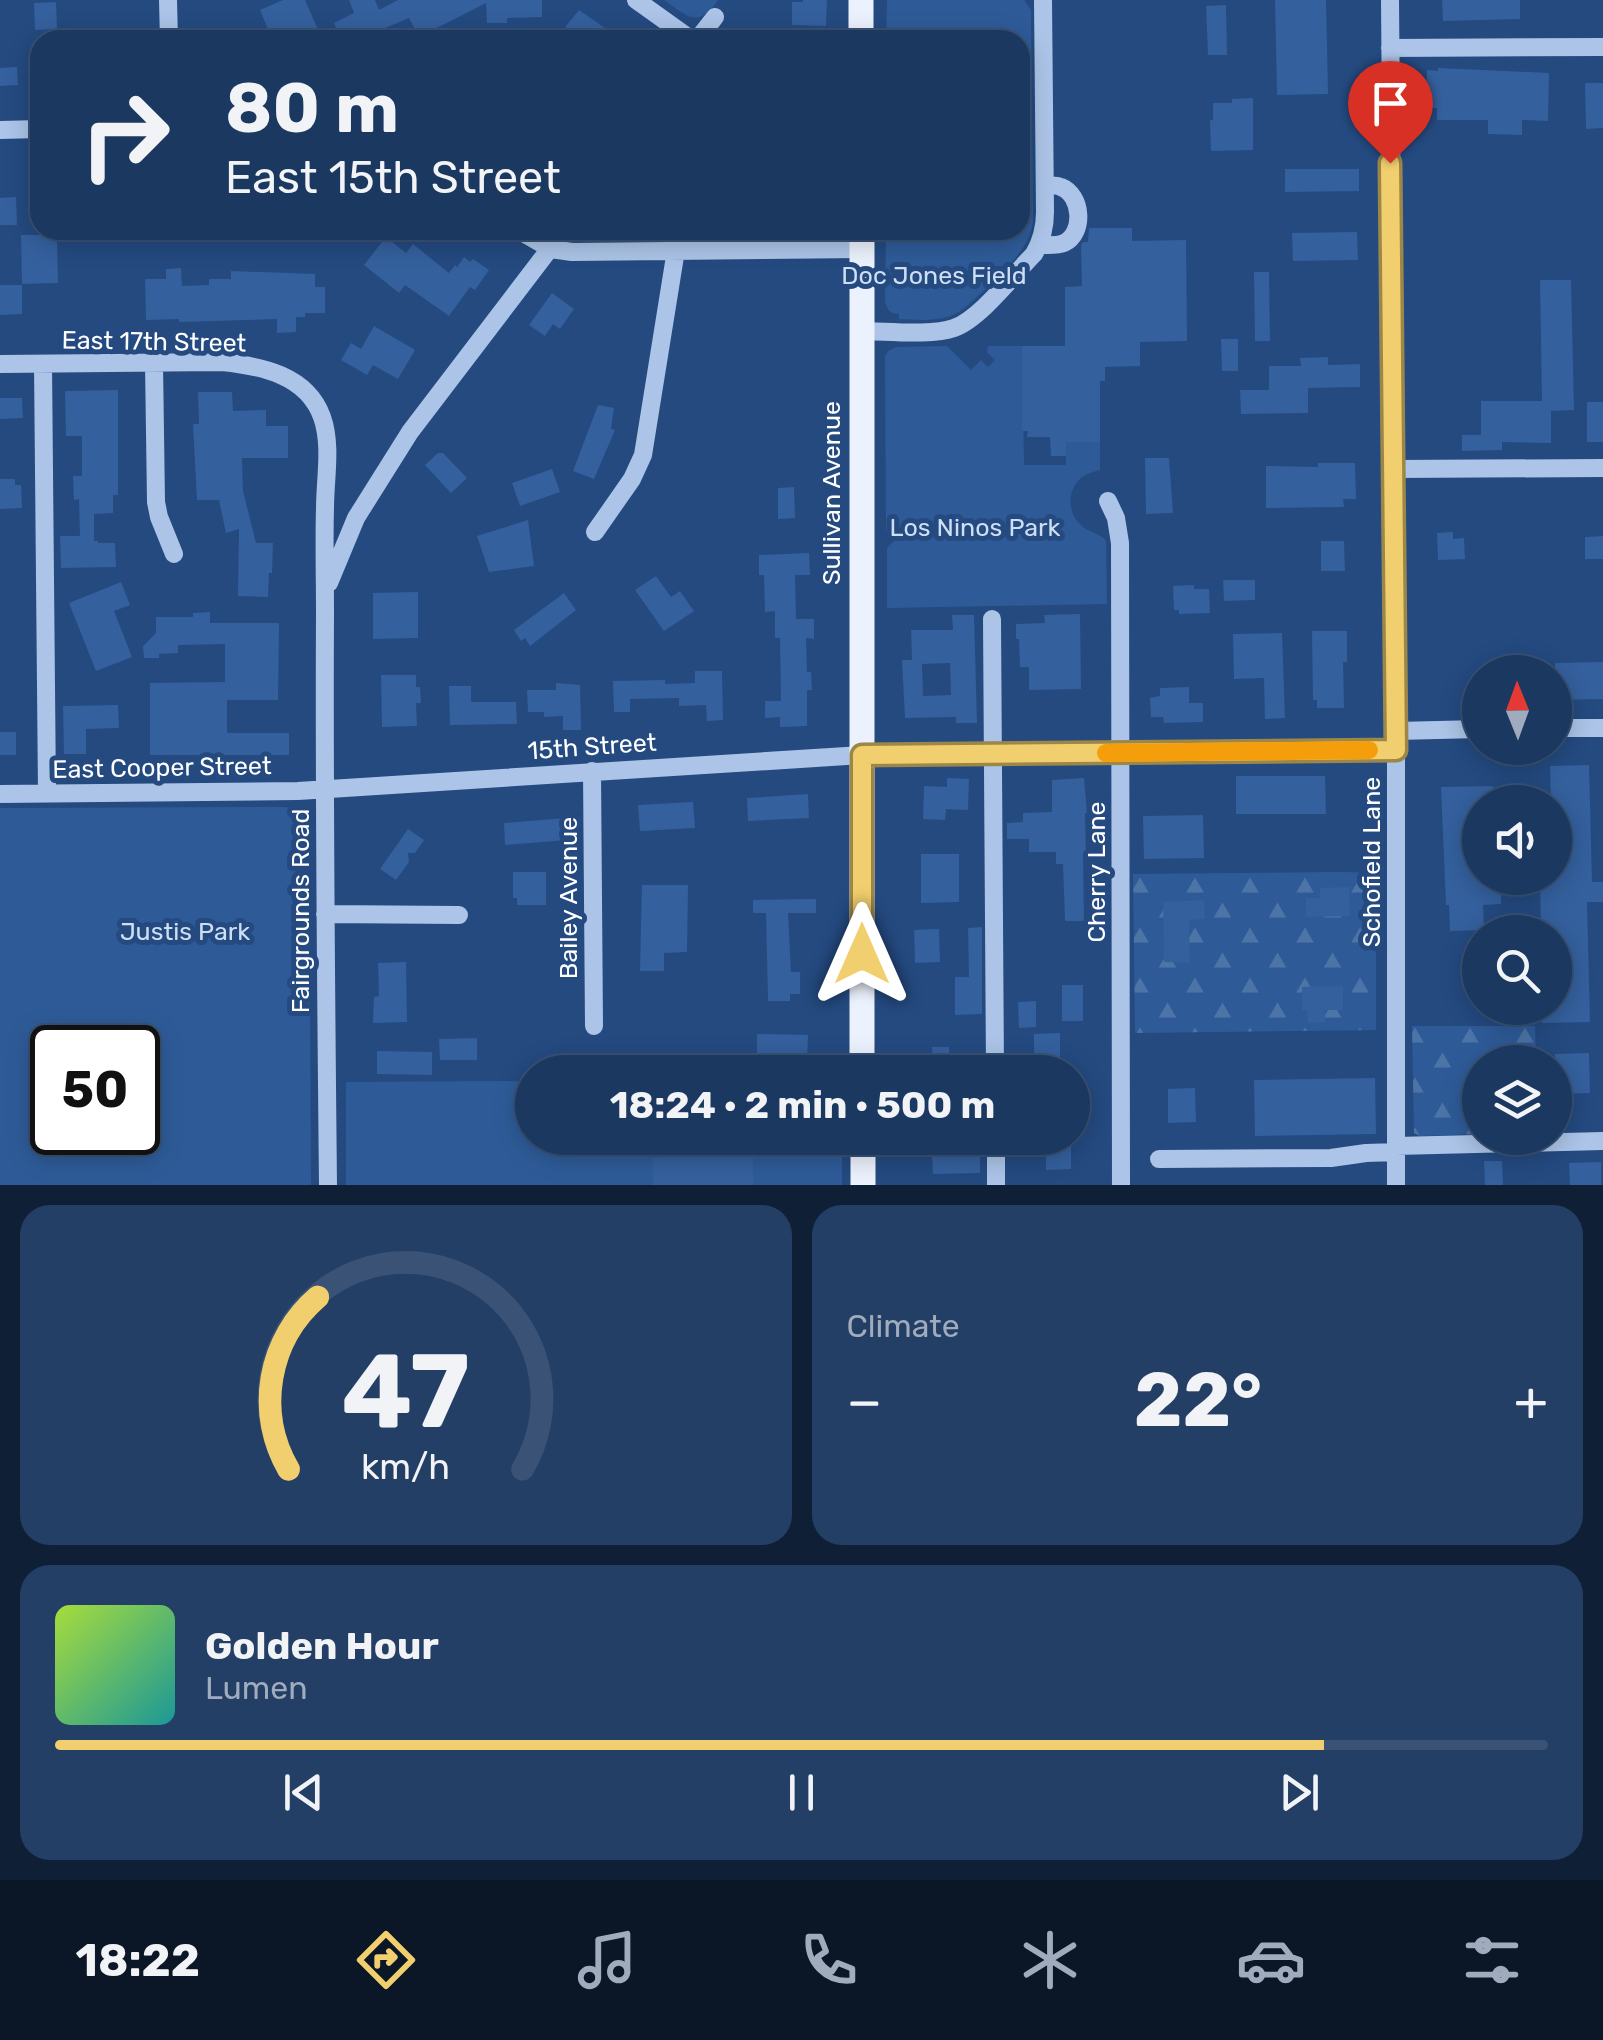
<!DOCTYPE html>
<meta charset="utf-8">
<style>
body{margin:0;font-family:Rubik,sans-serif;background:#243f66;color:#f1f3f6;height:100vh;display:flex;flex-direction:column;font-size:38px;white-space:nowrap}
*{box-sizing:border-box;margin:0}
p{font-size:32px;color:#a0acbd}
.icon{flex:none;width:55px;height:55px;fill:none;stroke:currentColor;stroke-width:2;stroke-linecap:round;stroke-linejoin:round}
.map{position:relative;height:1185px;overflow:hidden}
.details{display:flex;flex-direction:column;gap:20px;padding:20px;background:#0f1f35;flex:1}
.details>*{flex:none}
.guide{position:absolute;left:30px;top:30px;width:1000px;height:210px;border-radius:30px;box-shadow:0 5px 25px #0003,0 0 0 2px #395275;background:#1b3860;color:#f1f3f6;overflow:hidden}
.needle{width:65px;rotate:359deg}
.buttons{position:absolute;left:1462px;top:655px;display:grid;gap:20px}
.buttons a{display:grid;place-items:center;width:110px;height:110px;border-radius:50%;background:#1b3860;box-shadow:0 5px 25px #0003,0 0 0 2px #395275;font-size:50px}
.speed{position:absolute;left:30px;top:1025px;display:flex;gap:20px;font-size:50px;font-weight:700;text-align:center}
.speed>*{display:grid;place-content:center;width:130px;height:130px;border-radius:50%;background:#1b3860;box-shadow:0 5px 25px #0003,0 0 0 2px #395275;line-height:1}
.speed .limit{border:5px solid #111;border-radius:15px;background:#fff;color:#111}
.pin{position:absolute;display:grid;place-items:center;width:85px;height:85px;color:#fff;margin:-102px -42px;border-radius:50% 50% 50% 0;rotate:-45deg;box-shadow:0 0 10px #0007}
.pin .icon{rotate:45deg}
.me{position:absolute;width:110px;margin:-55px;rotate:0deg;stroke-linejoin:round;filter:drop-shadow(0 0 8px #0008)}
.turn{display:flex;align-items:center;gap:35px;height:210px;padding:0 30px;font-size:45px}
.turn .icon{width:130px;height:130px;stroke-width:2.5}
.turn b{display:block;font-size:70px;line-height:85px}
.big{font-size:75px;font-weight:700;line-height:1.1}
.details .tile{flex:1;display:flex;flex-direction:column;justify-content:center;gap:15px;min-width:0;padding:0 35px;border-radius:30px;background:#243f66}
.details .dial{align-items:center;gap:0}
.dial svg{height:260px;overflow:visible;fill:none;stroke:#395275;stroke-width:7;stroke-linecap:round;text-anchor:middle}
.dial text{fill:#f1f3f6;stroke:none}
.song{display:flex;align-items:center;gap:30px}
.cover{width:120px;height:120px;border-radius:15px;background:linear-gradient(135deg,hsl(80 70% 55%),hsl(180 70% 35%))}
.played{height:10px;border-radius:5px;background:linear-gradient(90deg,#f1cf6e 85%,#395275 85%)}
.keys{display:flex;justify-content:space-around;direction:ltr}
.heat{display:flex;justify-content:space-between;align-items:center;font-size:55px;direction:ltr}
.details .tiles{flex:1;display:grid;gap:20px;grid-template-columns:1fr 1fr}
.tile:last-child{grid-column:span 2}
.trip{position:absolute;left:515px;top:1055px;width:575px;height:100px;border-radius:50px;background:#1b3860;box-shadow:0 5px 25px #0003,0 0 0 2px #395275;font-weight:700;line-height:100px;text-align:center}
.dock{display:flex;height:160px;justify-content:space-around;align-items:center;background:#0b1626;color:#a0acbd}
.dock .icon{width:70px;height:70px}
.dock .active{color:#f1cf6e}
.dock b{font-size:45px;color:#f1f3f6}
.map>svg:first-child{display:block}
.green{fill:#2e5b98;fill-rule:evenodd}
.forest{fill:url(#forest-firs)}
.building{fill:#34609d;fill-rule:evenodd}
.lines{fill:none;stroke-linecap:round;stroke-linejoin:round}
.minor{stroke:#abc4e7;stroke-width:18}
.major{stroke:#ecf2fd;stroke-width:25}
.route-casing{stroke:#9d8748;stroke-width:25}
.route{stroke:#f1cf6e;stroke-width:18}
.slow{stroke:#f59e0b;stroke-width:18}
.labels{text-anchor:middle;stroke-width:10;stroke-linejoin:round;paint-order:stroke}
.park-label{font-size:25px;fill:#cedff5;stroke:#244a80}
.street-label{font-size:25px;fill:#fff;stroke:#244a80}
</style>
<div class="map">
<svg width="1603" height="1185" viewBox="0 0 1603 1185">
<defs>
<pattern id="forest-firs" width="22" height="20" patternUnits="userSpaceOnUse" patternTransform="scale(2.5)"><rect width="22" height="20" fill="#2e5b98"/><path d="M5 1l3.5 6h-7zM16 11l3.5 6h-7z" fill="#4d74a7"/></pattern>
</defs>
<rect width="100%" height="100%" fill="#244a80"/>
<path class="green" d="M664 0H718C698 29 688 17 664 0Z
M887 0H1024L1031 10 1033 222C1029 255 989 284 966 307 946 323 924 320 899 319V314C890 314 887 310 885 301L886 230H1020V40H886Z
M574 230H839L827 237 581 239 574 236Z
M947 346 971 370 981 360 988 367 995 360 987 352 988 346H1022L1024 465H1066V442H1100V470C1093 472 1084 474 1079 480 1067 492 1068 513 1080 524 1088 533 1099 532 1106 541L1107 604 887 608V548L895 540 886 530 885 356 888 351 896 347Z
M281 807C294 808 306 805 309 820L311 1185H0V808ZM52 1048H138V1132H52Z
M532 1081V1138H842V1185H346V1082Z"/>
<path class="forest" d="M1340 872 1376 873V1030L1135 1033 1133 874Z
M1535 1026 1536 1062H1480V1134L1420 1136 1414 1133 1412 1026Z"/>
<path class="building" d="M283 0H305L319 32 301 40 296 28 272 39 260 10Z
M349 0H375L379 10 398 0H542V17L507 18V23H487L486 3 419 37 409 18 369 35 371 40H341L334 23 354 13Z
M803 0H827L826 26 792 25V2H803Z
M1275 0H1326L1328 94 1277 95Z
M1442 0H1520V19L1443 21Z
M56 2 57 29 35 30 34 3Z
M1226 5 1227 55H1208L1206 6Z
M579 10 622 40H578L566 32V26Z
M17 67 18 85 0 86V68Z
M1438 68 1549 73 1548 121 1522 120V135L1488 134V120H1437V108H1426L1427 70 1438 71Z
M1585 83H1603V128L1586 129Z
M1253 98V150L1211 151 1210 120H1213V103H1232V99Z
M1285 169H1359V191L1285 192Z
M16 197 17 225H0V198Z
M1089 228H1132V241L1186 240 1187 341 1140 342V366L1105 367V381H1100V442H1066V456H1051L1050 437H1027L1028 431H1022V346H1065V287L1082 286 1081 245 1083 242H1088Z
M1357 232 1358 260 1293 261 1292 233Z
M21 235H48V239H57L58 283 22 284Z
M386 237 406 253 413 244 449 273 455 265 457 267 464 257 470 262 473 259 489 270 475 290 470 287 449 316 405 285 399 293 364 265Z
M181 268 182 286 209 285V279H231V271L315 274V287H325V313H305V317H296V332L277 333V319L179 322V319L146 320 145 279H166V269Z
M1254 272H1269L1270 341H1255Z
M1540 280H1571L1574 410 1551 411V443L1502 442V450L1462 451V435H1481V401H1542Z
M0 285H22V314L0 315Z
M552 293 574 309 560 329 553 324 545 336 529 325Z
M374 326 415 350 398 379 373 365 367 375 341 360 351 343 361 349Z
M1221 339H1238V371H1222Z
M1328 357V365L1360 364V387L1308 388V413L1241 414 1240 390H1269V366H1301L1300 358Z
M118 390V495H113V513L94 514V541H98V543H115L116 567 61 568 60 536H80L79 499 74 500 73 476H82V436H66L65 391Z
M198 392H232L233 411 266 410V426H288V458H242L243 491 256 543H273L272 573H269L268 597 238 596 239 529 226 533 219 500H197L193 424H199Z
M0 398H22L23 418 0 419Z
M1587 402H1603V442H1587Z
M598 405 614 408 611 429 615 430 594 479 573 471Z
M438 453H443L467 478 451 493 425 465Z
M1145 458H1169L1173 513 1146 514Z
M1318 463H1355L1356 499H1343L1344 507 1266 508V466L1318 467Z
M552 469 560 492 520 506 512 483Z
M0 479H15V485H21L22 508 0 509Z
M794 487 795 518 778 519V488Z
M528 520 534 566 489 572 477 536Z
M1453 532V539L1464 538 1465 559 1438 560 1437 533Z
M1603 536V559H1585V537Z
M1321 541H1344L1345 571H1321Z
M809 553 810 575H795L796 619H814V639L806 638 807 672H811L812 690H807V726L780 727V717L765 718V701H781L780 638H775V611L765 612 764 575H759V555Z
M656 576 671 597 680 591 694 611 664 631 635 590Z
M1223 580H1255V600L1224 601Z
M121 582 130 605 114 611 132 657 96 671 69 603Z
M1194 585V589H1209L1210 613 1179 614V610H1174L1173 586Z
M418 592V638L373 639V593Z
M564 593 576 610 530 646 525 638 521 641 514 630Z
M210 612V623H279L278 700H227V733H289V755H150V683L225 682V644L178 645V653L159 654V658H144L143 646 156 633V617H193V613Z
M1080 614 1081 689 1029 690V667H1020L1019 639H1016V624L1045 623 1044 615Z
M952 615H974L977 723H956V717L905 718 902 660H912L911 630H953ZM950 663 951 695 923 696 922 664Z
M1312 631H1347V662H1343L1344 708H1317V700H1313Z
M1282 633 1285 718 1265 719 1264 678 1234 679 1233 634Z
M1603 662V699L1555 700V663Z
M695 671H722L723 720 707 721 706 705 679 706V698L630 699V712H614L613 681 665 680V684L695 683Z
M381 675H416V687H420L421 703H416L417 726 382 727Z
M556 683 580 685 581 730H563V716L544 717V712H528L527 690H556Z
M449 686H471V702H516L517 724 450 725Z
M1189 687V703H1203V722L1164 723 1163 717H1151L1150 698 1160 696V688Z
M118 705 119 728 86 729V754H64L63 706Z
M0 732H16V755H0Z
M1589 765 1592 882H1603V902H1587L1590 1022 1542 1023V1008H1555V932H1541L1540 883H1555V802H1551L1550 766Z
M1236 776H1325L1326 814H1236Z
M947 778 969 779 968 810 946 809 945 820 923 819 924 786 947 787Z
M1084 778 1087 813H1085L1086 855H1083L1084 921H1065L1063 864H1056V852H1029V839H1007V823L1023 822V813L1052 812V780Z
M1493 786 1494 802H1480V878H1501V904L1483 905 1484 930 1450 931 1449 905H1446L1441 787Z
M808 794 809 818 748 821 747 798Z
M693 802 695 828 640 831 638 805Z
M1203 815 1204 858 1144 859 1143 816Z
M565 818 567 840 505 845 504 823Z
M408 829 424 840 415 853H408L409 862 396 880 380 869Z
M921 854H959V902L921 903Z
M513 872H546V905H517V898H513Z
M642 885H688L687 952 664 953V971H640Z
M1349 887 1350 916 1306 917V898H1320V888Z
M816 899V913H788L791 972H800V994H790V1001H768L766 913H753V900Z
M1204 900 1205 919 1189 920 1190 963 1164 962 1163 902Z
M982 927V1014L955 1015V977H969L968 928Z
M939 929 940 962 915 963 914 930Z
M406 962 407 1022 373 1023 374 997 379 996 378 963Z
M1062 985H1083V1021H1062Z
M1343 986V1010H1325V1022L1308 1023 1307 1010H1302V987Z
M1036 1001V1027L1019 1028 1018 1002Z
M1060 1033V1065L1034 1066V1034Z
M757 1034 808 1035 807 1058H757Z
M477 1038V1060H440L439 1039Z
M932 1047H949V1054L978 1053V1072H933Z
M377 1051 432 1052V1075L377 1074Z
M1589 1053 1590 1093 1555 1094V1054Z
M1375 1078 1376 1134 1255 1136 1254 1080Z
M1195 1088 1196 1122 1168 1123V1089Z
M1058 1138H1071V1169L1046 1170V1148H1058Z
M740 1140V1156H753V1185H653V1158H665V1142Z
M932 1155H980V1173L933 1174Z
M1484 1161H1502L1503 1185H1485Z
M1601 1162V1185H1570L1569 1163Z"/>
<g class="lines">
<path class="minor" d="M168 0 169 40
M636 0 692 40
M1390 0 1396 731V1185
M697 40 715 17
M1390 48 1603 47
M0 130 40 129
M518 230 551 249 572 252 862 249
M1039 245C1046 245 1058 246 1064 243 1085 233 1082 195 1061 187 1057 185 1049 185 1045 186
M861 331C886 331 932 336 954 328 980 319 1014 274 1034 254 1042 240 1045 228 1045 212L1043 0
M154 363 156 502 159 517 174 554
M0 364 222 362C261 366 307 375 322 417 332 445 325 479 325 508 324 543 325 579 325 614 324 805 326 995 328 1185
M43 364 47 793
M1393 469 1603 468
M1108 501 1116 518 1120 543 1121 1185
M595 532 632 479 643 455 676 250
M329 583 356 518 410 432 564 230
M992 619 995 1072
M1555 728H1603
M1396 731 1480 729
M592 771 594 1026
M0 794 298 791 862 755 1396 750
M325 914 459 915
M996 1138V1185
M1396 1146 1603 1141
M1159 1159 1331 1158 1366 1153 1396 1152"/>
<path class="major" d="M861 0V40
M862 230V1072
M863 1138V1185"/>
</g>
<g class="lines">
<g class="route-casing">
<path id="route" d="M862 954V755L1396 750 1390 163"/>
</g>
<use href="#route" class="route"/>
<path class="slow" d="M1106 753 1369 750"/>
</g>
<g class="labels">
<g class="park-label">
<text x="934" y="284">Doc Jones Field</text>
<text x="975" y="536">Los Ninos Park</text>
<text x="185" y="940">Justis Park</text>
</g>
<g class="street-label">
<text transform="translate(154 341) rotate(1)" y="9">East 17th Street</text>
<text transform="translate(831 493) rotate(-90)" y="9">Sullivan Avenue</text>
<text transform="translate(592 746) rotate(-4)" y="9">15th Street</text>
<text transform="translate(162 767) rotate(-1)" y="9">East Cooper Street</text>
<text transform="translate(1371 862) rotate(-90)" y="9">Schofield Lane</text>
<text transform="translate(1096 872) rotate(-90)" y="9">Cherry Lane</text>
<text transform="translate(568 898) rotate(-90)" y="9">Bailey Avenue</text>
<text transform="translate(300 911) rotate(-90)" y="9">Fairgrounds Road</text>
</g>
</g>
</svg>
<div class="buttons">
<a><svg class="needle" viewBox="-14 -14 28 28"><path d="M0-13l5 13h-10z" fill="#e53935"/><path d="M0 13l5-13h-10z" fill="#a0acbd"/></svg></a>
<a><svg class="icon" aria-label="sound" viewBox="0 0 24 24"><path d="M4 9h4l5-4v14l-5-4H4zM17 9q2 3 0 6"/></svg></a>
<a><svg class="icon" aria-label="search" viewBox="0 0 24 24"><circle cx="10" cy="10" r="6"/><path d="M15 15l6 6"/></svg></a>
<a><svg class="icon" aria-label="layers" viewBox="0 0 24 24"><path d="M12 4l9 5-9 5-9-5zM3 14l9 5 9-5"/></svg></a>
</div>
<div class="speed"><div class="limit">50</div></div>
<div class="pin" style="left:1390px;top:163px;background:#d93025"><svg class="icon" aria-label="arrive" viewBox="0 0 24 24"><path d="M6 21V4h12l-3 4 3 4H6"/></svg></div>
<svg class="me" style="left:862px;top:954px" viewBox="-20 -20 40 40"><path d="M0-17L14 15 0 8-14 15z" fill="#f1cf6e" stroke="#fff" stroke-width="4"/></svg>
<div class="trip">18:24 · 2 min · 500 m</div>
<div class="guide">
<div class="turn"><svg class="icon" aria-label="right" viewBox="0 0 24 24"><path d="M7 20v-9h11M14 6l5 5-5 5"/></svg><div><b>80 m</b>East 15th Street</div></div>
</div>
</div>
<section class="details">
<div class="tiles">
<div class="tile dial"><svg viewBox="0 0 100 80">
<path d="M14 69A42 42 0 1 1 86 69"/>
<path d="M14 69A42 42 0 0 1 23 16" stroke="#f1cf6e"/>
<text x="50" y="56" font-size="32" font-weight="700">47</text>
<text x="50" y="72" font-size="11">km/h</text>
</svg></div>
<div class="tile"><p>Climate</p>
<div class="heat"><a>−</a><b class="big">22°</b><a>+</a></div>
</div>
<div class="tile">
<div class="song"><i class="cover"></i><div><b>Golden Hour</b><p>Lumen</p></div></div>
<div class="played"></div>
<div class="keys"><svg class="icon" aria-label="previous" viewBox="0 0 24 24"><path d="M18 5L8 12l10 7zM5 5v14"/></svg><svg class="icon" aria-label="pause" viewBox="0 0 24 24"><path d="M8 5v14M16 5v14"/></svg><svg class="icon" aria-label="next" viewBox="0 0 24 24"><path d="M6 5l10 7-10 7zM19 5v14"/></svg></div>
</div>
</div>
</section>
<nav class="dock">
<b>18:22</b>
<svg class="icon active" aria-label="directions" viewBox="0 0 24 24"><path d="M12 3l9 9-9 9-9-9zM9 14v-3h6M13 9l2 2-2 2"/></svg>
<svg class="icon" aria-label="music" viewBox="0 0 24 24"><path d="M9 18V5l10-2v13"/><circle cx="6" cy="18" r="3"/><circle cx="16" cy="16" r="3"/></svg>
<svg class="icon" aria-label="phone" viewBox="0 0 24 24"><path d="M5 4h4l2 5-3 2q2 4 5 5l2-3 5 2v4C11 20 4 13 5 4z"/></svg>
<svg class="icon" aria-label="climate" viewBox="0 0 24 24"><path d="M12 3v18M4 7l16 10M4 17L20 7"/></svg>
<svg class="icon" aria-label="car" viewBox="0 0 24 24"><path d="M5 17H2v-5l4-1 3-4h7l3 4 3 1v5h-3M9 17h6M6 11h13"/><circle cx="7" cy="17" r="2"/><circle cx="17" cy="17" r="2"/></svg>
<svg class="icon" aria-label="filters" viewBox="0 0 24 24"><path d="M4 7h16M4 17h16"/><circle cx="9" cy="7" r="2"/><circle cx="15" cy="17" r="2"/></svg>
</nav>
